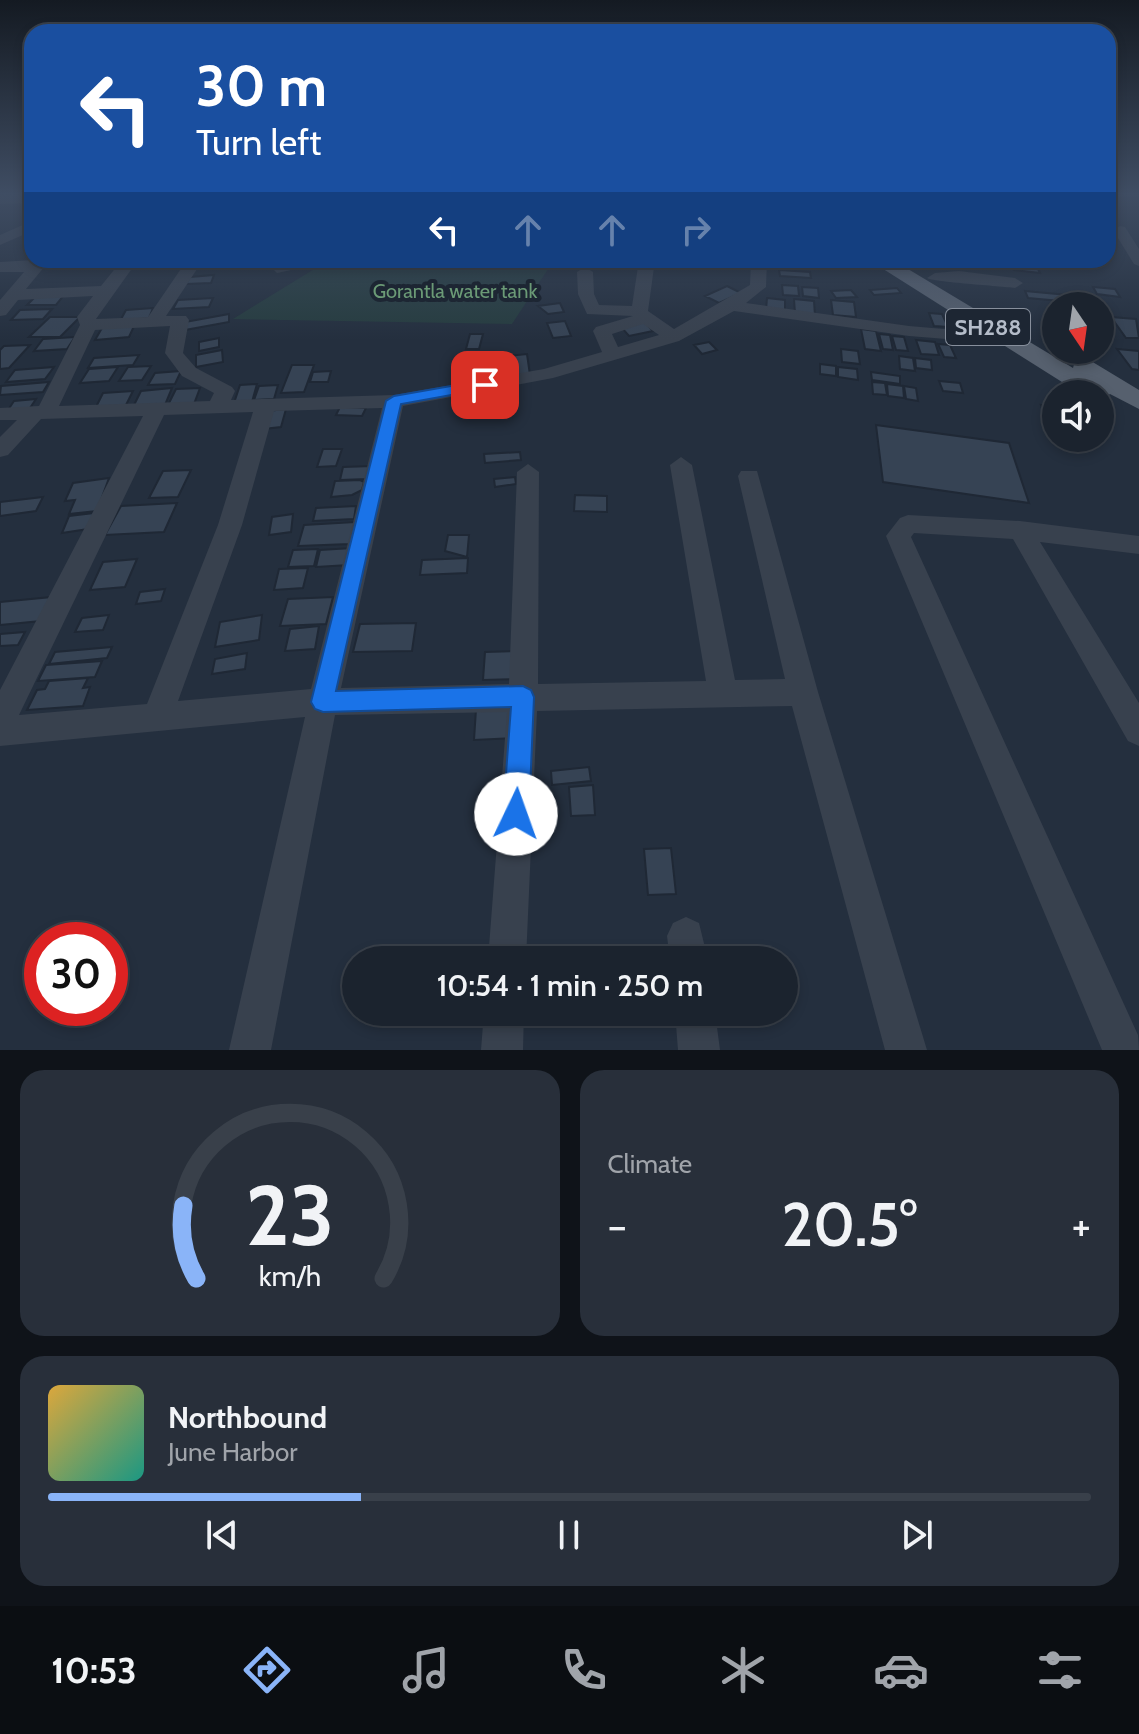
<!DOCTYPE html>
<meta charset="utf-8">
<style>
body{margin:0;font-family:Cabin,sans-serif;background:#282f3a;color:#f1f3f6;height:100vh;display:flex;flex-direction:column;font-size:30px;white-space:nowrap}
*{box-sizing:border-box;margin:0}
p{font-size:26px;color:#a0a4aa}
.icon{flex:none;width:44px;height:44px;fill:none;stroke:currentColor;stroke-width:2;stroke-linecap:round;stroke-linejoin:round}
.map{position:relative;height:1050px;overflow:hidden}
.sheet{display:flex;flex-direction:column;gap:20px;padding:20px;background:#0f1319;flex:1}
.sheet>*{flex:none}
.banner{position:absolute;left:24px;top:24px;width:1092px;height:244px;border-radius:24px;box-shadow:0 4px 12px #0003,0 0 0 2px #39404a;background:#1a4fa0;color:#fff;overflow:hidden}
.needle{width:52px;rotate:167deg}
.tools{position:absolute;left:1042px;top:292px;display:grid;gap:16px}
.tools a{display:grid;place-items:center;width:72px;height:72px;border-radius:50%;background:#1b232e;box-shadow:0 4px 12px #0003,0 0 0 2px #39404a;font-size:40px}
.speed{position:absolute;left:24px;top:922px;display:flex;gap:16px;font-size:40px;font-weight:700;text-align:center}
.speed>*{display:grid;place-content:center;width:104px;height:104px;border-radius:50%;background:#1b232e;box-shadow:0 4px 12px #0003,0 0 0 2px #39404a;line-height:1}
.speed .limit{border:12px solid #d22;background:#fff;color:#111}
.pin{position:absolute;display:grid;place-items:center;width:68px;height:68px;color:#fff;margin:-34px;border-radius:16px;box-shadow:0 4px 12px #0006}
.me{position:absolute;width:88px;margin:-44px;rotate:3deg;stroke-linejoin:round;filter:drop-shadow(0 0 6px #0008)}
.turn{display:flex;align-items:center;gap:28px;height:168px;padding:0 40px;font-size:36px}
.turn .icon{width:104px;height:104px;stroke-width:2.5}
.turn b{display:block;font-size:56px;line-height:68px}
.lanes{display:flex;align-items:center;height:76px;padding:0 40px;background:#0003;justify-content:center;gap:40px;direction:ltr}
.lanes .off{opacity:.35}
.big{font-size:60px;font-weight:600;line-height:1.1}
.sheet .tile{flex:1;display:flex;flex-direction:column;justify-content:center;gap:12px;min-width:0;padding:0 28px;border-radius:24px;background:#282f3a}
.sheet .dial{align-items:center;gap:0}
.dial svg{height:208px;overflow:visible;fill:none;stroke:#39404a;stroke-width:7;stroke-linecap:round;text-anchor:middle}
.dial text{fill:#f1f3f6;stroke:none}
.song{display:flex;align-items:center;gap:24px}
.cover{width:96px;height:96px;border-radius:12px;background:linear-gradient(135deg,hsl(40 70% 55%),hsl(170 70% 35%))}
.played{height:8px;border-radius:4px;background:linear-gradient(90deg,#8ab4f8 30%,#39404a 30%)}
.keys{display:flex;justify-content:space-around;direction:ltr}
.heat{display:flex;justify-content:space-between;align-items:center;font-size:44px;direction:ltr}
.sheet .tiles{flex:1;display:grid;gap:20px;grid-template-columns:1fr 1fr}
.tile:last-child{grid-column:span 2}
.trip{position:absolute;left:342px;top:946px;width:456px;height:80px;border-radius:40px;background:#1b232e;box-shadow:0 4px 12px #0003,0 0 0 2px #39404a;font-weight:600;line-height:80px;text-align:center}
.dock{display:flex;height:128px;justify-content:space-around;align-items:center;background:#0b0e12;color:#a0a4aa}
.dock .icon{width:56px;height:56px}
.dock .active{color:#8ab4f8}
.dock b{font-size:36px;color:#f1f3f6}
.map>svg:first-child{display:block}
.green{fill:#263c3f}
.building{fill:#364354;stroke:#1f2835;stroke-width:2}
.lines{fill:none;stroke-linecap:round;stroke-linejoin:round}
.minor{fill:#38414e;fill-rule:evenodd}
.major{fill:#56606e;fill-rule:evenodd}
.route{fill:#1a73e8;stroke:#114b97;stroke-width:2}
.labels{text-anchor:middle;stroke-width:8;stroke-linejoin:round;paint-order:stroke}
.far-park-label{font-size:20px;fill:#6b9a76;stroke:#1d2633}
.shield{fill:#1d2633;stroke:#878f9c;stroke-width:2}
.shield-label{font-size:22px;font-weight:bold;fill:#b4bcc9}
</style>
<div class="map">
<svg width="1139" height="1050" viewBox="0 0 1139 1050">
<rect width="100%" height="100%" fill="#242f3e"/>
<path class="green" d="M329 260H554L512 324 233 319Z"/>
<path class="building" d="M1009 261 1035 263 1040 273 1014 270Z
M779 270 810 272 811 278 780 276Z
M214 275 211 283 186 284 190 277Z
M782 285 798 286 799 296 783 295Z
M727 286 741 293 719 303 705 296Z
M802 287 818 288 819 298 803 296Z
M1093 287 1115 289 1120 297 1097 294Z
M897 288 901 293 874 295 870 290Z
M851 290 857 297 836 298 831 291Z
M1025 291 1068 295 1072 302 1028 298Z
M65 294 56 305H27L37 295Z
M213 298 209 307 173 309 178 300Z
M767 298 785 300V312L766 310Z
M794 299 814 301 815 316 795 314Z
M831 300 854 302 856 317 833 315Z
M560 303 564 312 548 314 538 306Z
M153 308 149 318 120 321 126 310Z
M52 309 43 319 11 320 20 310Z
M929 313 942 314 948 327 934 326Z
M229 314V322L185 330V322Z
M50 317H80L60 337H29Z
M1111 317 1136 319 1139 338H1126Z
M565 321 571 336 553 338 547 323Z
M645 322 653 331 629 336 621 327Z
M135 324 129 337 95 340 102 328Z
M861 329 876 331 881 351 865 349Z
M470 334H483L479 349H466Z
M879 334 890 335 893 350 883 349Z
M892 336 904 337 908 351 896 350Z
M75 337 67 349 34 351 43 339Z
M219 338V347L199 351V342Z
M916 340 935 342 939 355 921 354Z
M709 342 717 350 702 354 694 345Z
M938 344 950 345 956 358 944 357Z
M30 345 9 368 0 369V350L4 346Z
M841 349 858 351 860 364 842 362Z
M1117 349 1139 351V370L1132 369Z
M222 350 223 362 196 367V355Z
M527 354 530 375 509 377 507 356Z
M139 355 133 365 88 368 94 358Z
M899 356 913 358 915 371 900 369Z
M915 358 931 360 932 370 916 368Z
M820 364 836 366V376L820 374Z
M292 365H314L304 392 281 393Z
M151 366 142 380 119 381 128 367Z
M54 367 45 379 6 382 15 370Z
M118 367 109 381 80 383 89 369Z
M838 367 857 369 858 380 838 377Z
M181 371 175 384 148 385 155 373Z
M331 371 328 382H310L313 372Z
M871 372 900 376V384L872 380Z
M939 381 960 383 963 393 943 391Z
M49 382 43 392 0 395 1 386Z
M872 382 885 383 887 395 873 394Z
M257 384 252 402 234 403 240 385Z
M887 384 903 386 904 398 888 396Z
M278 385 274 399 254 400 259 386Z
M904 386 916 388 918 401 906 399Z
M172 388 165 405 133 407 141 391Z
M200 388 194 404 168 405 176 389Z
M133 391 125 407 95 409 103 393Z
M36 399 30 408 8 410 14 401Z
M1041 405 1055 407 1056 432 1050 431Z
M340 407 366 408 362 416 336 415Z
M286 409 281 427 263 429 267 411Z
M876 425 1009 443 1029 503 883 482Z
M323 449H342L336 466 317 467Z
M520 452 521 460 485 463 484 454Z
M372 466 368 479 340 480 343 467Z
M191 470 178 497 149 498 163 471Z
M515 477 516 484 495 487 494 479Z
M109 478 97 511 69 514 75 500 65 501 73 483Z
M360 480 364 482 362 490 352 495 331 497 335 481Z
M575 495 607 496V512L574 511Z
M43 497 36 511 0 516V502Z
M177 503 164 532 105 535 121 506Z
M356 506 354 519 313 521 316 508Z
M94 513 88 529 62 533 69 516Z
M293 514 291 532 269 535 272 517Z
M355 522 350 544 298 546 304 525Z
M448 535H469L467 557 445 551Z
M352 548 349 565 316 567 320 550Z
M318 549 314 566 288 567 293 550Z
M468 558 467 573 420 575 422 560Z
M137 559 125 587 90 590 103 562Z
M308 568 303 588 274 590 279 569Z
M165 589 161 601 136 604 140 592Z
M52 597 41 621 0 625V602Z
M333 597 326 624 280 626 288 599Z
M109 615 103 630 75 632 82 618Z
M262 615 259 640 215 647 220 622Z
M416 623 412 651 353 652 360 624Z
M319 626 315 649 285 651 290 629Z
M25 632 18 645 0 646V634Z
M112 647 107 658 49 664 55 652Z
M516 651V679L483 680 485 652Z
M247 653 245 669 212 674 215 659Z
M102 661 95 677 38 681 46 665Z
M88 678 83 688 90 687 83 706 27 710 37 690 45 689 49 681Z
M515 707 514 738 474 740 476 709Z
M589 767 591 781 552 785 551 771Z
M593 785 595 815 571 816 569 787Z
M671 848 676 894 648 895 644 849Z"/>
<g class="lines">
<path class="minor" d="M32 195V203L0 204V196Z
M32 221V231L0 245V235Z
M1120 226 1125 227 1139 249V266L1134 264 1113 230Z
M34 260H50L26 289 101 286 122 260H138L96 319 148 317 187 260H203L166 316H186L189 320 183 353 196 368 232 387 235 391 231 400 394 395 544 369 602 352 593 331 596 327 633 316 587 314 578 294 577 272 585 267 593 272 594 294 599 305 632 306 639 260H655L648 311 674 329 750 285 751 260H767L766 287 746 303 909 326 1014 335V343L1008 344 909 336 734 311 679 341 553 378 403 406 341 688 509 684 517 472 528 464 539 472 538 684 706 681 670 465 681 457 692 465 735 680 785 679 738 476 741 471H757L818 692 927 1050H885L792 706 537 711 526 960H488L507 712 335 715 271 1050H229L305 717 0 746V690L143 416 41 419 8 455 0 457V437L17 420H0V408L39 406 80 325 77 317 93 296 18 300 6 315 0 316V300L24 272H0V262ZM643 324 659 335 618 347 612 334ZM170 326 165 353 182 376 214 393 210 401 59 406 95 330ZM382 408 311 689 178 701 242 525 274 411ZM253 412 218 525 147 704 19 715 164 415Z
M264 260H281L291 270 277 273Z
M959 271 1015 278 1023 283 1015 288C1001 286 932 282 927 278L935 273Z
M908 515 1020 521 1139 536V554L1040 542 1139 703V746L1128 741 1013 539 914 533 911 537 1138 1035 1139 1050H1102L886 536 900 518Z
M686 917 699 923 708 960H670L667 936 673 923Z
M484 1012H524L523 1050H481Z
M675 1012H715L720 1050H678Z"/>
<path class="major" d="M869 260H893L1073 368 1075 361H1091L1139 390V409L1110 394 1100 401V394H1081Z"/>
</g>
<linearGradient id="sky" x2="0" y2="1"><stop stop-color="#141a22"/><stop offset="0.57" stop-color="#3f4d63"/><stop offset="1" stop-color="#3f4d63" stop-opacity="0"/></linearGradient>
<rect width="1139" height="340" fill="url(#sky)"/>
<path class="route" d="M485 380 492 385 490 388 401 404 336 691 523 686 531 690 534 697 529 814 525 823 516 826 507 823 503 814 511 707 323 712 315 709 311 702 386 401 394 396Z"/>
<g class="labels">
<g class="far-park-label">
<text x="455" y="298">Gorantla water tank</text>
</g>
<rect class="shield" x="946" y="309" width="84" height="36" rx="6"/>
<g class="shield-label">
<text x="988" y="335">SH288</text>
</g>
</g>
</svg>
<div class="tools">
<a><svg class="needle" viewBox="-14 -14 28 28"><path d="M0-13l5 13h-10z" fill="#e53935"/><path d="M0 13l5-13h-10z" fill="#a0a4aa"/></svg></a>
<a><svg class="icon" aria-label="sound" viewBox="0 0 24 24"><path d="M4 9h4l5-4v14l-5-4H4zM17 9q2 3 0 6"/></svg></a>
</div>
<div class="speed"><div class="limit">30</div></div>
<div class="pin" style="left:485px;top:385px;background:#d93025"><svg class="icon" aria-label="arrive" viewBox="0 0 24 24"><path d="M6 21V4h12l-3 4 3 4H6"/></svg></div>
<svg class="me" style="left:516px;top:814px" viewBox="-20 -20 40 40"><circle r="19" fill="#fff"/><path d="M0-13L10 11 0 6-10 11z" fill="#1a73e8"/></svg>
<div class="trip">10:54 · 1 min · 250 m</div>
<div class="banner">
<div class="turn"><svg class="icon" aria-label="left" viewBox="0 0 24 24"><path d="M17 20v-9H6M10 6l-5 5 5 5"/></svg><div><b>30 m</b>Turn left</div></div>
<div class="lanes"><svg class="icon" aria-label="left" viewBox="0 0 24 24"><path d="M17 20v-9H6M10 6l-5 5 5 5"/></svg><svg class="icon off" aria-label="ahead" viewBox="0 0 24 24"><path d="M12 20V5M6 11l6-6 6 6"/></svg><svg class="icon off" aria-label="ahead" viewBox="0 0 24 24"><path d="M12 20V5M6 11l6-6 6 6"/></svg><svg class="icon off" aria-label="right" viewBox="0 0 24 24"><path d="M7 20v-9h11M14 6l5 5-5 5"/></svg></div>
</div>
</div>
<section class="sheet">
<div class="tiles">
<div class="tile dial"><svg viewBox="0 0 100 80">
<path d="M14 69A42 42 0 1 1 86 69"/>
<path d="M14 69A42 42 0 0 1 9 41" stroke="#8ab4f8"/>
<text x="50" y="56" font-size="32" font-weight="700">23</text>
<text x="50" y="72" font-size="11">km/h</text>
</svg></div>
<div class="tile"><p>Climate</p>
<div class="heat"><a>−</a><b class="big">20.5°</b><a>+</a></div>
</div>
<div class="tile">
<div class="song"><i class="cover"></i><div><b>Northbound</b><p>June Harbor</p></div></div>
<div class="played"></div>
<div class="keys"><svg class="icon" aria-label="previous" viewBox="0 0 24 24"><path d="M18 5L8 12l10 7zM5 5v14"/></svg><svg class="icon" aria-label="pause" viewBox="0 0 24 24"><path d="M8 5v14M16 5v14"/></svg><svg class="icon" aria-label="next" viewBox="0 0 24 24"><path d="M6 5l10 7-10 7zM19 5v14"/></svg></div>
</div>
</div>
</section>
<nav class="dock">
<b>10:53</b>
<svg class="icon active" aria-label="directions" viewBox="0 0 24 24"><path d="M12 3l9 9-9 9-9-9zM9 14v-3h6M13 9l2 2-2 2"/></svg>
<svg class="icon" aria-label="music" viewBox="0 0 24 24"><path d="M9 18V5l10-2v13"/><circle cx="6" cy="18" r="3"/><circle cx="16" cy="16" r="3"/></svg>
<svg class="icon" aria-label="phone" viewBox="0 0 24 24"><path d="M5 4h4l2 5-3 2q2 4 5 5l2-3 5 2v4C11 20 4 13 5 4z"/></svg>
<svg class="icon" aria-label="climate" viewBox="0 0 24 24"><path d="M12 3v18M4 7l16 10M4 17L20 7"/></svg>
<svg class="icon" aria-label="car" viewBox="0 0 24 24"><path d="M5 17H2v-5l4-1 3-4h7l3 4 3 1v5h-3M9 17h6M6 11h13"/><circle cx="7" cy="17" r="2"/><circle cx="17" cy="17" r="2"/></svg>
<svg class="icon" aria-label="filters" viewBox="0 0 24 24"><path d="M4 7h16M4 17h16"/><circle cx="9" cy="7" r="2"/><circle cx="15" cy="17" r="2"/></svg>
</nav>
